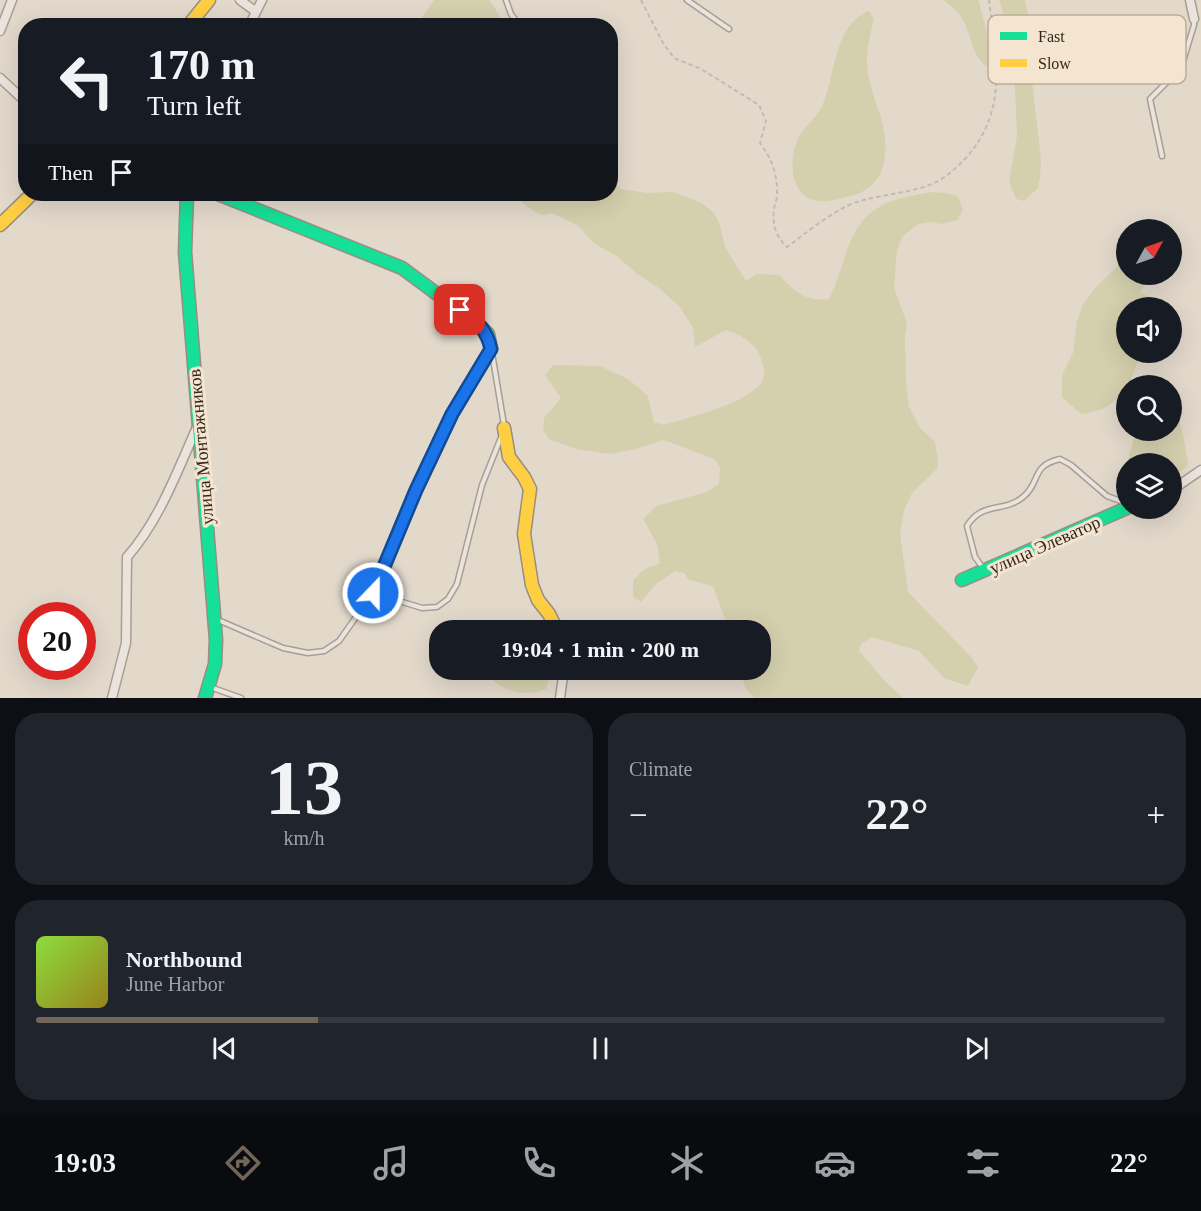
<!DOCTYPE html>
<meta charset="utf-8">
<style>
body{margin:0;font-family:"Times New Roman",serif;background:#20242c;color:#f1f3f6;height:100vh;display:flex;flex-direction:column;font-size:22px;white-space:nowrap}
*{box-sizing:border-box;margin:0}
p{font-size:20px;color:#9ea1a6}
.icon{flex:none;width:33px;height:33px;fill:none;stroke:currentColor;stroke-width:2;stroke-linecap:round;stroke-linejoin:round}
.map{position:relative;height:698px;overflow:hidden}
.sheet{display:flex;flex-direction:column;gap:15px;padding:15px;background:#0d0f14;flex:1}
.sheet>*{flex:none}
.hud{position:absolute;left:18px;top:18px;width:600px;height:183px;border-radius:24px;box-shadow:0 6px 24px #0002;background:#171b24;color:#f1f3f6;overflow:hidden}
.needle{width:39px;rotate:50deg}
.fabs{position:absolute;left:1116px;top:219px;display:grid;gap:12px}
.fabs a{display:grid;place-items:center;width:66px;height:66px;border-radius:50%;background:#171b24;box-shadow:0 6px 24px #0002;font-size:30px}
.speed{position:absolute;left:18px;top:602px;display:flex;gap:12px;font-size:30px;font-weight:700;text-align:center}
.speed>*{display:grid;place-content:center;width:78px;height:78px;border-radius:50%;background:#171b24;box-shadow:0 6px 24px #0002;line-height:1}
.speed .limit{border:9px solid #d22;background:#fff;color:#111}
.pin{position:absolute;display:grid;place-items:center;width:51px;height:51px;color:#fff;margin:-26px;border-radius:12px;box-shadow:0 3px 9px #0006}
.me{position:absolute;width:66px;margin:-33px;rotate:22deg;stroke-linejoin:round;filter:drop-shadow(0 0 4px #0008)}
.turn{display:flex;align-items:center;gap:21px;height:126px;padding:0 30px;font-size:27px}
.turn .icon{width:78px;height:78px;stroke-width:2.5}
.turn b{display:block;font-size:42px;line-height:51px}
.then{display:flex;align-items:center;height:57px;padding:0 30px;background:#0003;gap:12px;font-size:22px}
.big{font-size:45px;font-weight:700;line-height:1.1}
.sheet .tile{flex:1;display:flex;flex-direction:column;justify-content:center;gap:9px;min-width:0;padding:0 21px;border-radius:24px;background:#20242c}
.sheet .dial{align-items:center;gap:0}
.dial b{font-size:78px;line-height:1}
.song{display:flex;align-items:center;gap:18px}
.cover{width:72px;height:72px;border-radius:9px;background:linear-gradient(135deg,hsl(90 70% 55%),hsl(50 70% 35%))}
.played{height:6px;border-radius:3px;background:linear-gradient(90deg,#72655a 25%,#363941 25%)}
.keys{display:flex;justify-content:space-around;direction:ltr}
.heat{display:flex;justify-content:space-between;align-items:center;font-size:33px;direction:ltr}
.sheet .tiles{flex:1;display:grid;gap:15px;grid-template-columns:1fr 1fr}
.tile:last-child{grid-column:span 2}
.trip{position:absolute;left:429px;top:620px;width:342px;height:60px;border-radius:24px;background:#171b24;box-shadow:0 6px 24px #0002;font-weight:700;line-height:60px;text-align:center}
.dock{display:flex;height:96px;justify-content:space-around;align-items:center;background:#090b0e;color:#9ea1a6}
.dock .icon{width:42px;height:42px}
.dock .on{color:#72655a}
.dock b{font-size:27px;color:#f1f3f6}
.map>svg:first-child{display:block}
.green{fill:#d4d0ae}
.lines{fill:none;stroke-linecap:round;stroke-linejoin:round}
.lane-casing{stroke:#a79e95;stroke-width:7}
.street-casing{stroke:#a79e95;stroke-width:11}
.fast-casing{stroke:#978e84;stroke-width:15}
.slow-casing{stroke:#978e84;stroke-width:15}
.path{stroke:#c3bbb3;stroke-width:2;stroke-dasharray:4.5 3;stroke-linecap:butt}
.lane{stroke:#eae4dc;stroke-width:4}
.street{stroke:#eae4dc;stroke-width:8}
.fast{stroke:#16e098;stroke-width:12}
.slow{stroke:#ffcf43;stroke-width:12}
.route-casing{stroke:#114b97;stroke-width:15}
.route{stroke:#1a73e8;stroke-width:10}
.labels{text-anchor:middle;stroke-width:6;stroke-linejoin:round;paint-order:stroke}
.street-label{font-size:18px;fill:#35261d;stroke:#f4e5d1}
.key{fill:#f4e5d1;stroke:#bbac9b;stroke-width:1.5}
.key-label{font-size:16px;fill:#35261d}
</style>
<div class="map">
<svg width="1201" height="698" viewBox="0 0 1201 698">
<rect width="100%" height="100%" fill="#e2d9cb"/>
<path class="green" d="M434 0H490L505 25H413L419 22Z
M944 0H978C985 24 991 42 987 67 970 54 972 33 961 17 957 10 949 5 944 0Z
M999 0H1025L1031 26 1030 63 1041 159 1040 178 1038 188 1024 201 1016 199 1009 182 1017 135 1014 67 1009 30Z
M869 11 874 19C871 33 866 49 867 64 869 99 893 126 883 166 879 182 866 192 851 196 841 198 830 202 820 201 790 200 788 160 798 139 803 128 814 120 820 110 837 80 831 26 869 11Z
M611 179 621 189 648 193 673 192 702 203 714 213 719 222 725 247 746 281 757 274 779 275C795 291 804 302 829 299 852 252 845 210 907 197 929 192 935 190 957 196L963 209 958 220 942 224 930 222 918 224 903 236 897 250 894 288 907 323 905 335 906 383 909 407 920 428 935 442 938 460 937 469 912 493 904 511 900 533 908 592 972 658 978 667 968 686 944 678 919 651 872 637 861 644 859 651 884 680 903 698H754L746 689 739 669H760V630H729L713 586 689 580 684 573 675 571 656 584 641 602 633 597V580L645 569 660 563 657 544 643 519 656 506 707 492 719 484 720 467 714 459 664 440 636 449 610 454 576 449 549 439 543 430 544 418 561 398 545 375 553 365 600 366 628 379 648 396 654 422 664 425C689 417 746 404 761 383 766 376 764 369 762 361 757 344 742 335 726 330L695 347 693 328 680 307 659 288 637 274 618 257 595 244 577 225 552 213 542 215 527 207 512 194H610Z
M1121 263 1126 265V274L1148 275 1149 279 1140 292 1155 301 1157 307 1126 308V352L1141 353 1129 385 1126 386V390C1111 406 1103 411 1081 414L1062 397V375L1073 353 1077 321 1083 304 1095 288Z
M1172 408C1182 420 1186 448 1188 464L1184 469 1172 477V464L1127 463 1136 431 1172 430Z
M484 669H547L549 679 546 689C524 698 496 691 484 669Z"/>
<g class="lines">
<g class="lane-casing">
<path id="lane" d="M506 0 511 14 520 26
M687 0 729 29
M1162 156 1150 99 1181 68 1194 25V20
M492 353 504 425
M983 568 975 557 967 526C982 501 1004 513 1023 497 1041 483 1030 466 1060 459L1071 465 1107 496 1126 503
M373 593 422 608 437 607 448 599 457 584 482 485 502 435
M218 620 283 648 308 653 324 651 339 641 373 593 416 490 452 414 490 352
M210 687 241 698"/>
</g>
<g class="street-casing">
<path id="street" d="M240 0 255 11
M1190 0 1194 19
M249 26 262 0
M0 31 12 0
M0 78 26 102
M1172 490 1201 470
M112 698 126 643 127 557C159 521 177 472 197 427
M560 698 564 669"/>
</g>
<g class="fast-casing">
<path id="fast" d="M187 194 185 252 216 640 215 664 205 698
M218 194 402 268 479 325 488 334 491 349
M962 580 1127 508"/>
</g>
<g class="slow-casing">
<path id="slow" d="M188 26 209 0
M0 225 32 194
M504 428 509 457 524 477 530 489 524 534 532 585 538 600 549 614 557 630"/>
</g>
<path class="path" d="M641 0 663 43 674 58 701 69 759 105 766 121 760 143C771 158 777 172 777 191 778 197 775 203 774 209 772 224 776 237 787 247 806 233 825 217 847 206 867 196 904 194 927 186 942 181 953 171 964 160 1009 112 996 59 989 0"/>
<use href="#lane" class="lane"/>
<use href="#street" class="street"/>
<use href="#fast" class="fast"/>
<use href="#slow" class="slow"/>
</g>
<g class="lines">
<g class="route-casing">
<path id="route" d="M373 593 416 490 452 414 491 349C486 327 477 323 460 310"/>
</g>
<use href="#route" class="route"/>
</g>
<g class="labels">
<g class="street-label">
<text transform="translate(201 447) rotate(-95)" y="6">улица Монтажников</text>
<text transform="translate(1045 545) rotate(-24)" y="6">улица Элеватор</text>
</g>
</g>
<rect x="988" y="15" width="198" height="69" rx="9" class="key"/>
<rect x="1000" y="32" width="27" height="8" fill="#16e098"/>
<rect x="1000" y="59" width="27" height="8" fill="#ffcf43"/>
<g class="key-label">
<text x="1038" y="42">Fast</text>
<text x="1038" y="69">Slow</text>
</g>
</svg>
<div class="fabs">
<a><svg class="needle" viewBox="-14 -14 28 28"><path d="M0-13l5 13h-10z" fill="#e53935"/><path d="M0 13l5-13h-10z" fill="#9ea1a6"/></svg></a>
<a><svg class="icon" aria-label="sound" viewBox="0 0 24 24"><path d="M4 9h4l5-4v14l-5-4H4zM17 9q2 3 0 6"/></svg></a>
<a><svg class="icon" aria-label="search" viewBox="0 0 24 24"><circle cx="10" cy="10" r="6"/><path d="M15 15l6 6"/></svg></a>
<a><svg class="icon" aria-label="layers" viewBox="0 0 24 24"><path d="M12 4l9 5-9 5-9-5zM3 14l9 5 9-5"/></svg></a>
</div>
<div class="speed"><div class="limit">20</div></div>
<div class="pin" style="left:460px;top:310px;background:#d93025"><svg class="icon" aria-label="arrive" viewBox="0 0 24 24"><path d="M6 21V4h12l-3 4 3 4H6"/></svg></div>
<svg class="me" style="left:373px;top:593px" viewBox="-20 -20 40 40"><circle r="17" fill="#1a73e8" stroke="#fff" stroke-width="3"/><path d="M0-11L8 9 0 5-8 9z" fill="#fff"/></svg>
<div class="trip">19:04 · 1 min · 200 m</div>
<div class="hud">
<div class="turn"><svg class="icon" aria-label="left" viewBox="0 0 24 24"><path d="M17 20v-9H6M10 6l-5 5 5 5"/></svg><div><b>170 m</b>Turn left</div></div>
<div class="then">Then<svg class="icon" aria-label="arrive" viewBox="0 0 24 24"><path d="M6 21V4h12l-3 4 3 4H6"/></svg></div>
</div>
</div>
<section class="sheet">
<div class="tiles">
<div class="tile dial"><b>13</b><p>km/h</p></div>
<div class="tile"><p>Climate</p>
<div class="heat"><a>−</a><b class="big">22°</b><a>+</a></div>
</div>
<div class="tile">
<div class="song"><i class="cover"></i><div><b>Northbound</b><p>June Harbor</p></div></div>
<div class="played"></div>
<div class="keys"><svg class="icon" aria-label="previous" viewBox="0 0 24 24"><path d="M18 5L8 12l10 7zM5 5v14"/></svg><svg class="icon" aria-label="pause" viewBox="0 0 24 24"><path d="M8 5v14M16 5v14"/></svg><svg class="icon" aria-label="next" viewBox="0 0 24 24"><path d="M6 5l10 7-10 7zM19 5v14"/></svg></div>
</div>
</div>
</section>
<nav class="dock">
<b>19:03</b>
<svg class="icon on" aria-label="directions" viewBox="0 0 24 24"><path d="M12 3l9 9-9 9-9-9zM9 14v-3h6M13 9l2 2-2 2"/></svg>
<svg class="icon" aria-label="music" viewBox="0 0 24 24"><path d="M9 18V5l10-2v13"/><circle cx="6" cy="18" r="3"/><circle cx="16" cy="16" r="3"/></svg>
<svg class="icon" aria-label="phone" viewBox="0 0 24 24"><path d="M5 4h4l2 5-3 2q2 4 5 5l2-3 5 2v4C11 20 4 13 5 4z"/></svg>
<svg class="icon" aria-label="climate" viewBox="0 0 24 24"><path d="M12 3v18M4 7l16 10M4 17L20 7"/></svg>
<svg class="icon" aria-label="car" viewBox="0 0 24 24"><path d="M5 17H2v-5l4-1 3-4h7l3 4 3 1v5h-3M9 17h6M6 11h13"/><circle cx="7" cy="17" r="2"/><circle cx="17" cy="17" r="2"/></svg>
<svg class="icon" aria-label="filters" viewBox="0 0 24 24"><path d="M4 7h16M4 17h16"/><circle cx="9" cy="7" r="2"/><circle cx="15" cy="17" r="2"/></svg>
<b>22°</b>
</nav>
